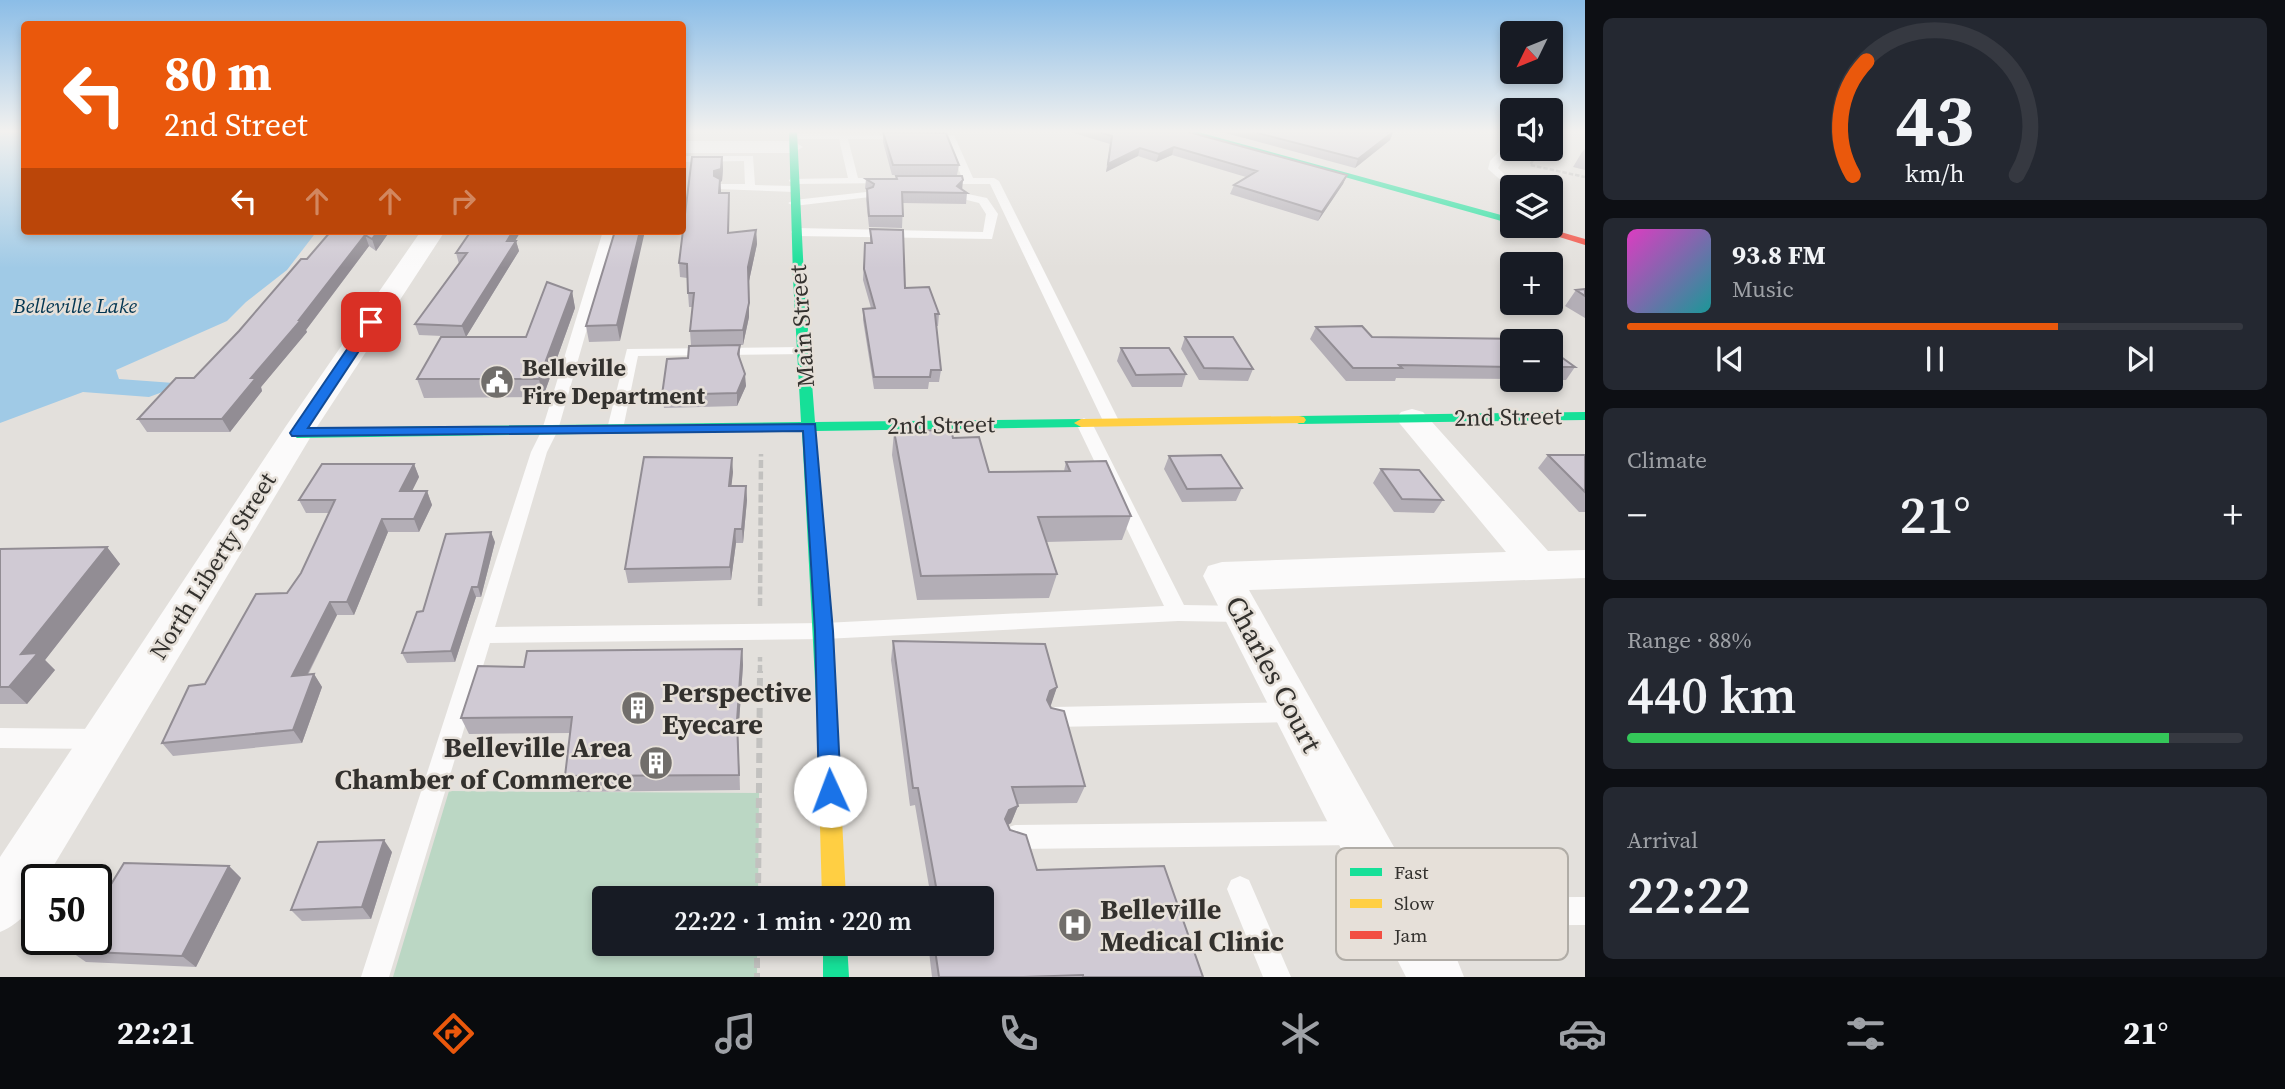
<!DOCTYPE html>
<meta charset="utf-8">
<style>
body{margin:0;font-family:"Source Serif 4",serif;background:#242831;color:#f1f3f6;height:100vh;display:flex;flex-direction:column;font-size:26px;white-space:nowrap}
*{box-sizing:border-box;margin:0}
p{font-size:23px;color:#9ea1a6}
.icon{flex:none;width:38px;height:38px;fill:none;stroke:currentColor;stroke-width:2;stroke-linecap:round;stroke-linejoin:round}
.map{position:relative;flex:1;overflow:hidden}
.details{display:flex;flex-direction:column;gap:18px;padding:18px;background:#0d0f14;width:700px}
.details>*{flex:none}
.top-card{position:absolute;left:21px;top:21px;width:665px;height:214px;border-radius:7px;box-shadow:0 4px 10px #0003;background:#ea580c;color:#fff;overflow:hidden}
.needle{width:46px;rotate:227deg}
.buttons{position:absolute;left:1500px;top:21px;display:grid;gap:14px}
.buttons a{display:grid;place-items:center;width:63px;height:63px;border-radius:7px;background:#171b24;box-shadow:0 4px 10px #0003;font-size:35px}
.speed{position:absolute;left:21px;top:864px;display:flex;gap:14px;font-size:35px;font-weight:700;text-align:center}
.speed>*{display:grid;place-content:center;width:91px;height:91px;border-radius:50%;background:#171b24;box-shadow:0 4px 10px #0003;line-height:1}
.speed .limit{border:4px solid #111;border-radius:10px;background:#fff;color:#111}
.pin{position:absolute;display:grid;place-items:center;width:60px;height:60px;color:#fff;margin:-30px;border-radius:14px;box-shadow:0 4px 10px #0006}
.me{position:absolute;width:77px;margin:-38px;rotate:358deg;stroke-linejoin:round;filter:drop-shadow(0 0 5px #0008)}
.turn{display:flex;align-items:center;gap:24px;height:147px;padding:0 28px;font-size:32px}
.turn .icon{width:91px;height:91px;stroke-width:2.5}
.turn b{display:block;font-size:49px;line-height:60px}
.lanes{display:flex;align-items:center;height:66px;padding:0 28px;background:#0003;justify-content:center;gap:35px;direction:ltr}
.lanes .off{opacity:.35}
.big{font-size:52px;font-weight:600;line-height:1.1}
.details .tile{flex:1;display:flex;flex-direction:column;justify-content:center;gap:10px;min-width:0;padding:0 24px;border-radius:10px;background:#242831}
.details .dial{align-items:center;gap:0}
.dial svg{height:182px;overflow:visible;fill:none;stroke:#363941;stroke-width:7;stroke-linecap:round;text-anchor:middle}
.dial text{fill:#f1f3f6;stroke:none}
.song{display:flex;align-items:center;gap:21px}
.cover{width:84px;height:84px;border-radius:10px;background:linear-gradient(135deg,hsl(310 70% 55%),hsl(180 70% 35%))}
.played{height:7px;border-radius:4px;background:linear-gradient(90deg,#ea580c 70%,#363941 70%)}
.keys{display:flex;justify-content:space-around;direction:ltr}
.heat{display:flex;justify-content:space-between;align-items:center;font-size:38px;direction:ltr}
.charge{height:10px;border-radius:5px;background:linear-gradient(90deg,#34c759 88%,#363941 0)}
.trip{position:absolute;left:592px;top:886px;width:402px;height:70px;border-radius:7px;background:#171b24;box-shadow:0 4px 10px #0003;font-weight:600;line-height:70px;text-align:center}
.tabs{display:flex;height:112px;justify-content:space-around;align-items:center;background:#090b0e;color:#9ea1a6}
.tabs .icon{width:49px;height:49px}
.tabs .active{color:#ea580c}
.tabs b{font-size:32px;color:#f1f3f6}
main{display:flex;flex:1;min-height:0}
.map>svg:first-child{display:block}
.green{fill:#bbd7c4}
.water{fill:#a0cae6}
.lines{fill:none;stroke-linecap:round;stroke-linejoin:round}
.path-far2{stroke:#c2c1bf;stroke-width:2.5;stroke-dasharray:4.5 2;stroke-linecap:butt}
.path-far1{stroke:#c2c1bf;stroke-width:4.5;stroke-dasharray:8 3.5;stroke-linecap:butt}
.path{stroke:#c2c1bf;stroke-width:6;stroke-dasharray:10 5;stroke-linecap:butt}
.lane{fill:#fbfafa;fill-rule:evenodd}
.street{fill:#fbfafa;fill-rule:evenodd}
.fast{fill:#16e098;fill-rule:evenodd}
.slow{fill:#ffcf43;fill-rule:evenodd}
.jam{fill:#f24e42;fill-rule:evenodd}
.wall{fill:#b3aeb6}
.shaded-wall{fill:#928d94}
.building{fill:#d0cad4;stroke:#928d94;stroke-width:2}
.route{fill:#1a73e8;stroke:#114b97;stroke-width:2}
.labels{text-anchor:middle;stroke-width:5;stroke-linejoin:round;paint-order:stroke}
.far-water-label{font-size:21px;font-style:italic;fill:#033652;stroke:#e6e0d9}
.street-label{font-size:24px;fill:#33312e;stroke:#e6e0d9}
.poi-label{font-size:24px;font-weight:bold;fill:#33312e;stroke:#e6e0d9;text-anchor:start}
.near-street-label{font-size:28px;fill:#33312e;stroke:#e6e0d9}
.near-poi-label{font-size:28px;font-weight:bold;fill:#33312e;stroke:#e6e0d9;text-anchor:start}
.key{fill:#e6e0d9;stroke:#b0aca6;stroke-width:2}
.key-label{font-size:19px;fill:#33312e}
</style>
<main>
<div class="map">
<svg width="1585" height="977" viewBox="0 0 1585 977">
<rect width="100%" height="100%" fill="#e3e0dc"/>
<path class="green" d="M449 791 759 793 758 898H604V943H757V977H393Z"/>
<path class="water" d="M0 131H24V231H317L287 270 246 302 227 321 116 370 119 379 174 383 168 390 149 397 83 392 0 423Z"/>
<g class="lines">
<path class="path-far2" d="M1550 133 1552 131
M1540 149 1530 165 1585 177"/>
<path class="path-far1" d="M760 606 761 454
M760 673V657"/>
<path class="path" d="M758 898 760 671
M757 943V977"/>
<path class="lane" d="M790 134 954 135 973 178H994L999 181 1120 423 1118 426H1106L1104 423 990 184H941L936 181 941 178H962L947 140 848 139 858 178H888L893 181 892 183 794 184 789 181 790 179 848 178 839 139H793L790 138Z
M1512 138V147L1498 168 1517 187H1512V190L1488 169 1490 161Z
M682 156H753L755 185 794 186 799 189 794 192 717 189V185L721 184H745L744 161 682 162Z
M866 192 871 195 870 197 794 206 788 203 794 200Z
M963 193 987 198 998 214 992 239 797 236 791 232 797 228 983 232 986 214 979 203 959 198 958 196Z
M603 231H615L558 430 547 452 495 627 824 623 1164 606 1076 423 1084 418 1092 423 1184 605 1242 606 1249 608 1252 614 1249 620 1242 622 1178 621 824 639 490 643 389 977H361L531 452 542 430Z
M804 347 811 351 809 354 638 356 623 429 615 434 607 429 627 349Z
M1294 702 1302 705 1305 712 1302 719 1294 722 1054 727 1046 724 1043 717 1046 710 1054 707Z
M0 728 101 729 109 732 113 739 109 746 101 749 0 748Z
M1356 821 1365 824 1369 833 1365 842 1356 845 1015 849 1006 846 1002 837 1006 828 1015 825Z
M1240 876 1249 880 1291 977H1263L1227 889 1231 880Z
M1585 897V925L1408 926 1398 922 1394 912 1398 902 1408 898Z"/>
<path class="street" d="M682 141H793L803 147 793 153H682Z
M421 231H445L313 433 45 880H37C37 905 22 923 0 932V857L286 426Z
M1412 409 1423 412 1548 551 1585 550V578L1249 590 1456 957 1464 977H1406L1203 576 1208 566 1222 562 1506 552 1396 419 1401 412Z"/>
<path class="fast" d="M789 131H797L804 278 815 422 1081 419 1088 423 1081 427 816 431 837 719 834 725 827 728 820 725 817 719 802 431 297 438 290 433 297 428 801 422 793 278Z
M1181 131H1194L1512 218V224Z
M1585 412V420L1299 424 1292 420 1299 416Z
M823 943H847L849 977H823Z"/>
<path class="slow" d="M1299 416 1304 417 1306 420 1304 423 1081 427 1074 423 1081 419Z
M827 710 834 713 837 719 846 898H822L817 719 820 713Z"/>
<path class="jam" d="M1524 226H1540L1585 239V245Z"/>
</g>
<path class="wall" d="M1067 131H1185L1347 175 1343 184 1318 221 1230 194 1234 185 1246 177 1172 155 1156 162 1138 156 1106 172 1110 144Z
M1218 131H1334L1339 132H1393L1390 140 1355 168Z
M883 132 959 165 957 175H892L883 142Z
M1585 149V170L1573 167 1582 152Z
M722 157 723 169 722 181 720 182 721 193 729 205V233L756 230 757 244 749 281V317L743 345H740V360L746 386 737 406 664 408 662 395 688 358 691 345 690 331 693 307H689L687 278 680 277 679 263Z
M896 176 962 190 967 193 966 204 903 203 902 228 869 227 866 200 867 190 865 189 866 179H896Z
M870 229 905 288 939 314 938 326H936L941 370 939 382H929L928 389H874L863 320V309L871 308 863 280 865 243H870Z
M331 231H390L376 251 369 246 306 330 307 332 261 387 262 391 230 432H147L138 419 194 378 307 259Z
M615 231 620 341 589 342 586 326Z
M516 241 519 251 466 337 419 335 415 324 459 264 456 253Z
M1585 289V318L1565 306 1576 290Z
M572 291 575 308 543 397 424 398 417 379 526 337Z
M1316 327 1372 337 1512 341V379L1396 378 1395 381H1346L1310 339Z
M1185 337 1253 369 1248 381 1199 380 1181 349Z
M1121 348 1186 374 1182 387H1132L1117 361Z
M1550 349 1575 367 1566 380H1535H1550Z
M894 431 953 438 989 472 1064 471 1066 462 1131 516 1122 540 1046 542 1057 574 1049 598 917 600 892 455Z
M1548 455H1585V512H1579L1538 468Z
M1169 456 1242 488 1236 501 1182 502 1164 469Z
M414 464 419 477 412 491H427L432 505 419 532H388L354 615H337L308 675 314 674 322 687 302 743 173 756 162 743 205 684 287 593 301 573 329 513H306L299 500Z
M1381 469 1443 500 1434 513 1394 512 1373 483Z
M733 472 731 486H746L747 500 743 543H736L731 580 628 583 625 569Z
M495 542 481 597H476L455 662 407 663 402 653 423 611Z
M107 547 120 564 45 660 55 670 27 704H0V549Z
M893 641 1057 687 1050 706 1085 786 1077 803 1017 804 1018 806 1011 823 1008 825 1010 830 1037 870 1203 977H932L928 943H982L930 892 915 805 910 806 891 660Z
M742 649 743 665 738 737 740 790 570 792 565 776 570 733 469 734 461 718 524 667Z
M392 852 371 919 302 921 291 910Z
M229 866 241 878 196 967 86 962 70 951Z"/>
<path class="shaded-wall" d="M1393 132 1390 140 1355 168 1358 159Z
M1174 147 1172 155 1156 162 1159 154Z
M1140 148 1138 156 1106 172 1108 164Z
M722 157 723 169 722 181 720 182 721 192 719 206 714 176V171Z
M1347 175 1343 184 1318 221 1322 212Z
M963 180 962 191 957 186Z
M756 230 757 244 749 281V317L743 345V330L748 267Z
M378 231H390L376 251 372 239Z
M513 231H521L511 248 516 241 519 251 466 337 462 326Z
M640 231H645L620 341 617 325Z
M365 235 369 246 306 330 307 332 261 387 262 391 230 432 222 419 251 378 299 320Z
M572 291 575 308 543 397 539 379Z
M745 374 746 386 737 406V393Z
M732 458 733 472 730 499 729 486Z
M414 464 419 477 405 505 400 491Z
M746 486 747 500 743 543 742 529Z
M427 491 432 505 419 532 414 519Z
M382 519 388 532 354 615 347 602Z
M735 529 736 543 731 580 730 567Z
M491 532 495 542 481 597 478 587Z
M107 547 120 564 45 660 55 670 27 704 9 687 21 654Z
M472 587 476 597 455 662 451 651Z
M330 602 337 615 300 689 292 676Z
M742 649 743 665 738 737 740 790 737 721Z
M314 674 322 687 302 743 293 730Z
M1057 687 1051 705 1044 709 1050 691Z
M1018 806 1011 823 1004 827 1005 819 1009 810Z
M384 840 392 852 371 919 362 907Z
M229 866 241 878 196 967 182 956Z"/>
<path class="building" d="M1095 131H1185L1347 175 1322 212 1234 185 1257 171 1174 147 1159 154 1140 148 1108 164 1112 136Z
M1250 131H1334L1339 132 1341 131 1393 132 1358 159Z
M883 132 946 133 959 165H893Z
M692 157H722L721 169 714 171V176L720 179 719 193H729L728 233 756 230 748 267 749 303 743 330 690 331 694 293H688L687 264 679 263Z
M896 176H962L963 180 957 186 967 193 902 192 903 216H869L867 189 873 187 874 184 866 179H897Z
M870 229 903 230 905 288 929 287 939 314H935L941 370H931L930 377H874L863 309 875 308 864 269 865 243H872Z
M331 231H378L372 239 365 235 299 320H301L251 378H256L222 419H138L176 378H194L239 331 301 259H307Z
M471 231H513L507 241H516L462 326 415 324 467 253H456Z
M615 231H640L617 325 586 326Z
M547 282 572 291 539 379H417L441 337H526Z
M1585 289V296L1576 290Z
M1362 326 1372 337 1536 339 1539 341H1512V367L1399 365 1402 368H1353L1316 327Z
M1185 337H1233L1253 369 1204 368Z
M740 345 738 354 745 374 737 393 662 395 667 359 688 358 689 346Z
M1121 348H1169L1186 374 1136 375Z
M1550 349 1575 367H1550Z
M951 430 953 438 979 437 989 472 1070 471 1066 462 1106 461 1131 516 1038 517 1057 574 921 576 894 431Z
M1221 455 1242 488 1187 489 1169 456Z
M1548 455H1585V492Z
M644 457 732 458 729 486H746L742 529H735L730 567 625 569Z
M322 464H414L400 491H427L414 519H382L347 602H330L292 676 314 674 293 730 162 743 189 686 205 684 256 594 287 593 301 573 335 500H299Z
M1381 469 1419 470 1443 500 1402 499Z
M491 532 478 587H472L451 651 402 653 417 612 423 611 446 534Z
M107 547 21 654 38 653 9 687H0V549Z
M893 641 1045 644 1057 687 1050 691 1047 700 1051 708 1064 711 1085 786 1012 787 1018 806 1009 810 1005 819 1010 830 1026 835 1037 870 1164 866 1203 977H1083V975L1024 977H939L934 943H982V898H928L927 892H937L918 788H913Z
M742 649 737 721 739 775 565 776 572 717 461 718 478 666 524 667 527 651Z
M384 840 362 907 291 910 318 842Z
M124 863 229 866 182 956 70 951 77 940H96V909Z"/>
<linearGradient id="sky" x2="0" y2="1"><stop stop-color="#8bbde7"/><stop offset="0.49" stop-color="#f2f1ef"/><stop offset="1" stop-color="#f2f1ef" stop-opacity="0"/></linearGradient>
<rect width="1585" height="268" fill="url(#sky)"/>
<path class="route" d="M371 318 378 322 308 428 815 424 833 631 841 791 837 798 830 801 822 798 819 791 815 631 803 431 292 436 290 433 292 430 367 320Z"/>
<defs>
<g id="civic-disc" transform="scale(1.75)"><circle r="9.5" fill="#716e6b" stroke="#e6e0d9"/><path d="M-.6-6.5H3V-4.5H.6V-3L4-1V1h2V6H-6V1h2V-1L-.6-3ZM-1.2 2.5V6h2.4V2.5Z" fill="#fff"/></g>
<g id="building-disc" transform="scale(1.75)"><circle r="9.5" fill="#716e6b" stroke="#e6e0d9"/><path d="M-4-6H4V6H1V3H-1V6H-4ZM-2.5-4.3h1.7v1.8h-1.7ZM.8-4.3h1.7v1.8H.8ZM-2.5-1h1.7V.8h-1.7ZM.8-1h1.7V.8H.8Z" fill="#fff"/></g>
<g id="hospital-disc" transform="scale(1.75)"><circle r="9.5" fill="#716e6b" stroke="#e6e0d9"/><path d="M-5-5h3v3.5h4V-5h3V5h-3V1.5h-4V5h-3Z" fill="#fff"/></g>
</defs>
<g fill-rule="evenodd">
<use href="#civic-disc" x="497" y="382"/>
<use href="#building-disc" x="638" y="708"/>
<use href="#building-disc" x="656" y="763"/>
<use href="#hospital-disc" x="1075" y="925"/>
</g>
<g class="labels">
<g class="far-water-label">
<text x="75" y="313">Belleville Lake</text>
</g>
<g class="street-label">
<text transform="translate(802 326) rotate(-94)" y="8">Main Street</text>
<text transform="translate(1508 417) rotate(-1)" y="8">2nd Street</text>
<text transform="translate(941 425) rotate(-1)" y="8">2nd Street</text>
<text transform="translate(213 566) rotate(-58)" y="8">North Liberty Street</text>
</g>
<g class="poi-label">
<text x="522" y="376">Belleville<tspan x="522" dy="28">Fire Department</tspan></text>
</g>
<g class="near-street-label">
<text transform="translate(1274 674) rotate(62)" y="10">Charles Court</text>
</g>
<g class="near-poi-label">
<text x="662" y="702">Perspective<tspan x="662" dy="32">Eyecare</tspan></text>
<text x="632" y="757" text-anchor="end">Belleville Area<tspan x="632" dy="32">Chamber of Commerce</tspan></text>
<text x="1100" y="919">Belleville<tspan x="1100" dy="32">Medical Clinic</tspan></text>
</g>
</g>
<rect x="1336" y="848" width="232" height="112" rx="10" class="key"/>
<rect x="1350" y="868" width="32" height="8" fill="#16e098"/>
<rect x="1350" y="899" width="32" height="9" fill="#ffcf43"/>
<rect x="1350" y="931" width="32" height="8" fill="#f24e42"/>
<g class="key-label">
<text x="1394" y="879">Fast</text>
<text x="1394" y="910">Slow</text>
<text x="1394" y="942">Jam</text>
</g>
</svg>
<div class="buttons">
<a><svg class="needle" viewBox="-14 -14 28 28"><path d="M0-13l5 13h-10z" fill="#e53935"/><path d="M0 13l5-13h-10z" fill="#9ea1a6"/></svg></a>
<a><svg class="icon" aria-label="sound" viewBox="0 0 24 24"><path d="M4 9h4l5-4v14l-5-4H4zM17 9q2 3 0 6"/></svg></a>
<a><svg class="icon" aria-label="layers" viewBox="0 0 24 24"><path d="M12 4l9 5-9 5-9-5zM3 14l9 5 9-5"/></svg></a>
<a>+</a>
<a>−</a>
</div>
<div class="speed"><div class="limit">50</div></div>
<div class="pin" style="left:371px;top:322px;background:#d93025"><svg class="icon" aria-label="arrive" viewBox="0 0 24 24"><path d="M6 21V4h12l-3 4 3 4H6"/></svg></div>
<svg class="me" style="left:830px;top:791px" viewBox="-20 -20 40 40"><circle r="19" fill="#fff"/><path d="M0-13L10 11 0 6-10 11z" fill="#1a73e8"/></svg>
<div class="trip">22:22 · 1 min · 220 m</div>
<div class="top-card">
<div class="turn"><svg class="icon" aria-label="left" viewBox="0 0 24 24"><path d="M17 20v-9H6M10 6l-5 5 5 5"/></svg><div><b>80 m</b>2nd Street</div></div>
<div class="lanes"><svg class="icon" aria-label="left" viewBox="0 0 24 24"><path d="M17 20v-9H6M10 6l-5 5 5 5"/></svg><svg class="icon off" aria-label="ahead" viewBox="0 0 24 24"><path d="M12 20V5M6 11l6-6 6 6"/></svg><svg class="icon off" aria-label="ahead" viewBox="0 0 24 24"><path d="M12 20V5M6 11l6-6 6 6"/></svg><svg class="icon off" aria-label="right" viewBox="0 0 24 24"><path d="M7 20v-9h11M14 6l5 5-5 5"/></svg></div>
</div>
</div>
<section class="details">
<div class="tile dial"><svg viewBox="0 0 100 80">
<path d="M14 69A42 42 0 1 1 86 69"/>
<path d="M14 69A42 42 0 0 1 20 19" stroke="#ea580c"/>
<text x="50" y="56" font-size="32" font-weight="700">43</text>
<text x="50" y="72" font-size="11">km/h</text>
</svg></div>
<div class="tile">
<div class="song"><i class="cover"></i><div><b>93.8 FM</b><p>Music</p></div></div>
<div class="played"></div>
<div class="keys"><svg class="icon" aria-label="previous" viewBox="0 0 24 24"><path d="M18 5L8 12l10 7zM5 5v14"/></svg><svg class="icon" aria-label="pause" viewBox="0 0 24 24"><path d="M8 5v14M16 5v14"/></svg><svg class="icon" aria-label="next" viewBox="0 0 24 24"><path d="M6 5l10 7-10 7zM19 5v14"/></svg></div>
</div>
<div class="tile"><p>Climate</p>
<div class="heat"><a>−</a><b class="big">21°</b><a>+</a></div>
</div>
<div class="tile"><p>Range · 88%</p><b class="big">440 km</b><div class="charge"></div></div>
<div class="tile"><p>Arrival</p><b class="big">22:22</b></div>
</section>
</main>
<nav class="tabs">
<b>22:21</b>
<svg class="icon active" aria-label="directions" viewBox="0 0 24 24"><path d="M12 3l9 9-9 9-9-9zM9 14v-3h6M13 9l2 2-2 2"/></svg>
<svg class="icon" aria-label="music" viewBox="0 0 24 24"><path d="M9 18V5l10-2v13"/><circle cx="6" cy="18" r="3"/><circle cx="16" cy="16" r="3"/></svg>
<svg class="icon" aria-label="phone" viewBox="0 0 24 24"><path d="M5 4h4l2 5-3 2q2 4 5 5l2-3 5 2v4C11 20 4 13 5 4z"/></svg>
<svg class="icon" aria-label="climate" viewBox="0 0 24 24"><path d="M12 3v18M4 7l16 10M4 17L20 7"/></svg>
<svg class="icon" aria-label="car" viewBox="0 0 24 24"><path d="M5 17H2v-5l4-1 3-4h7l3 4 3 1v5h-3M9 17h6M6 11h13"/><circle cx="7" cy="17" r="2"/><circle cx="17" cy="17" r="2"/></svg>
<svg class="icon" aria-label="filters" viewBox="0 0 24 24"><path d="M4 7h16M4 17h16"/><circle cx="9" cy="7" r="2"/><circle cx="15" cy="17" r="2"/></svg>
<b>21°</b>
</nav>
